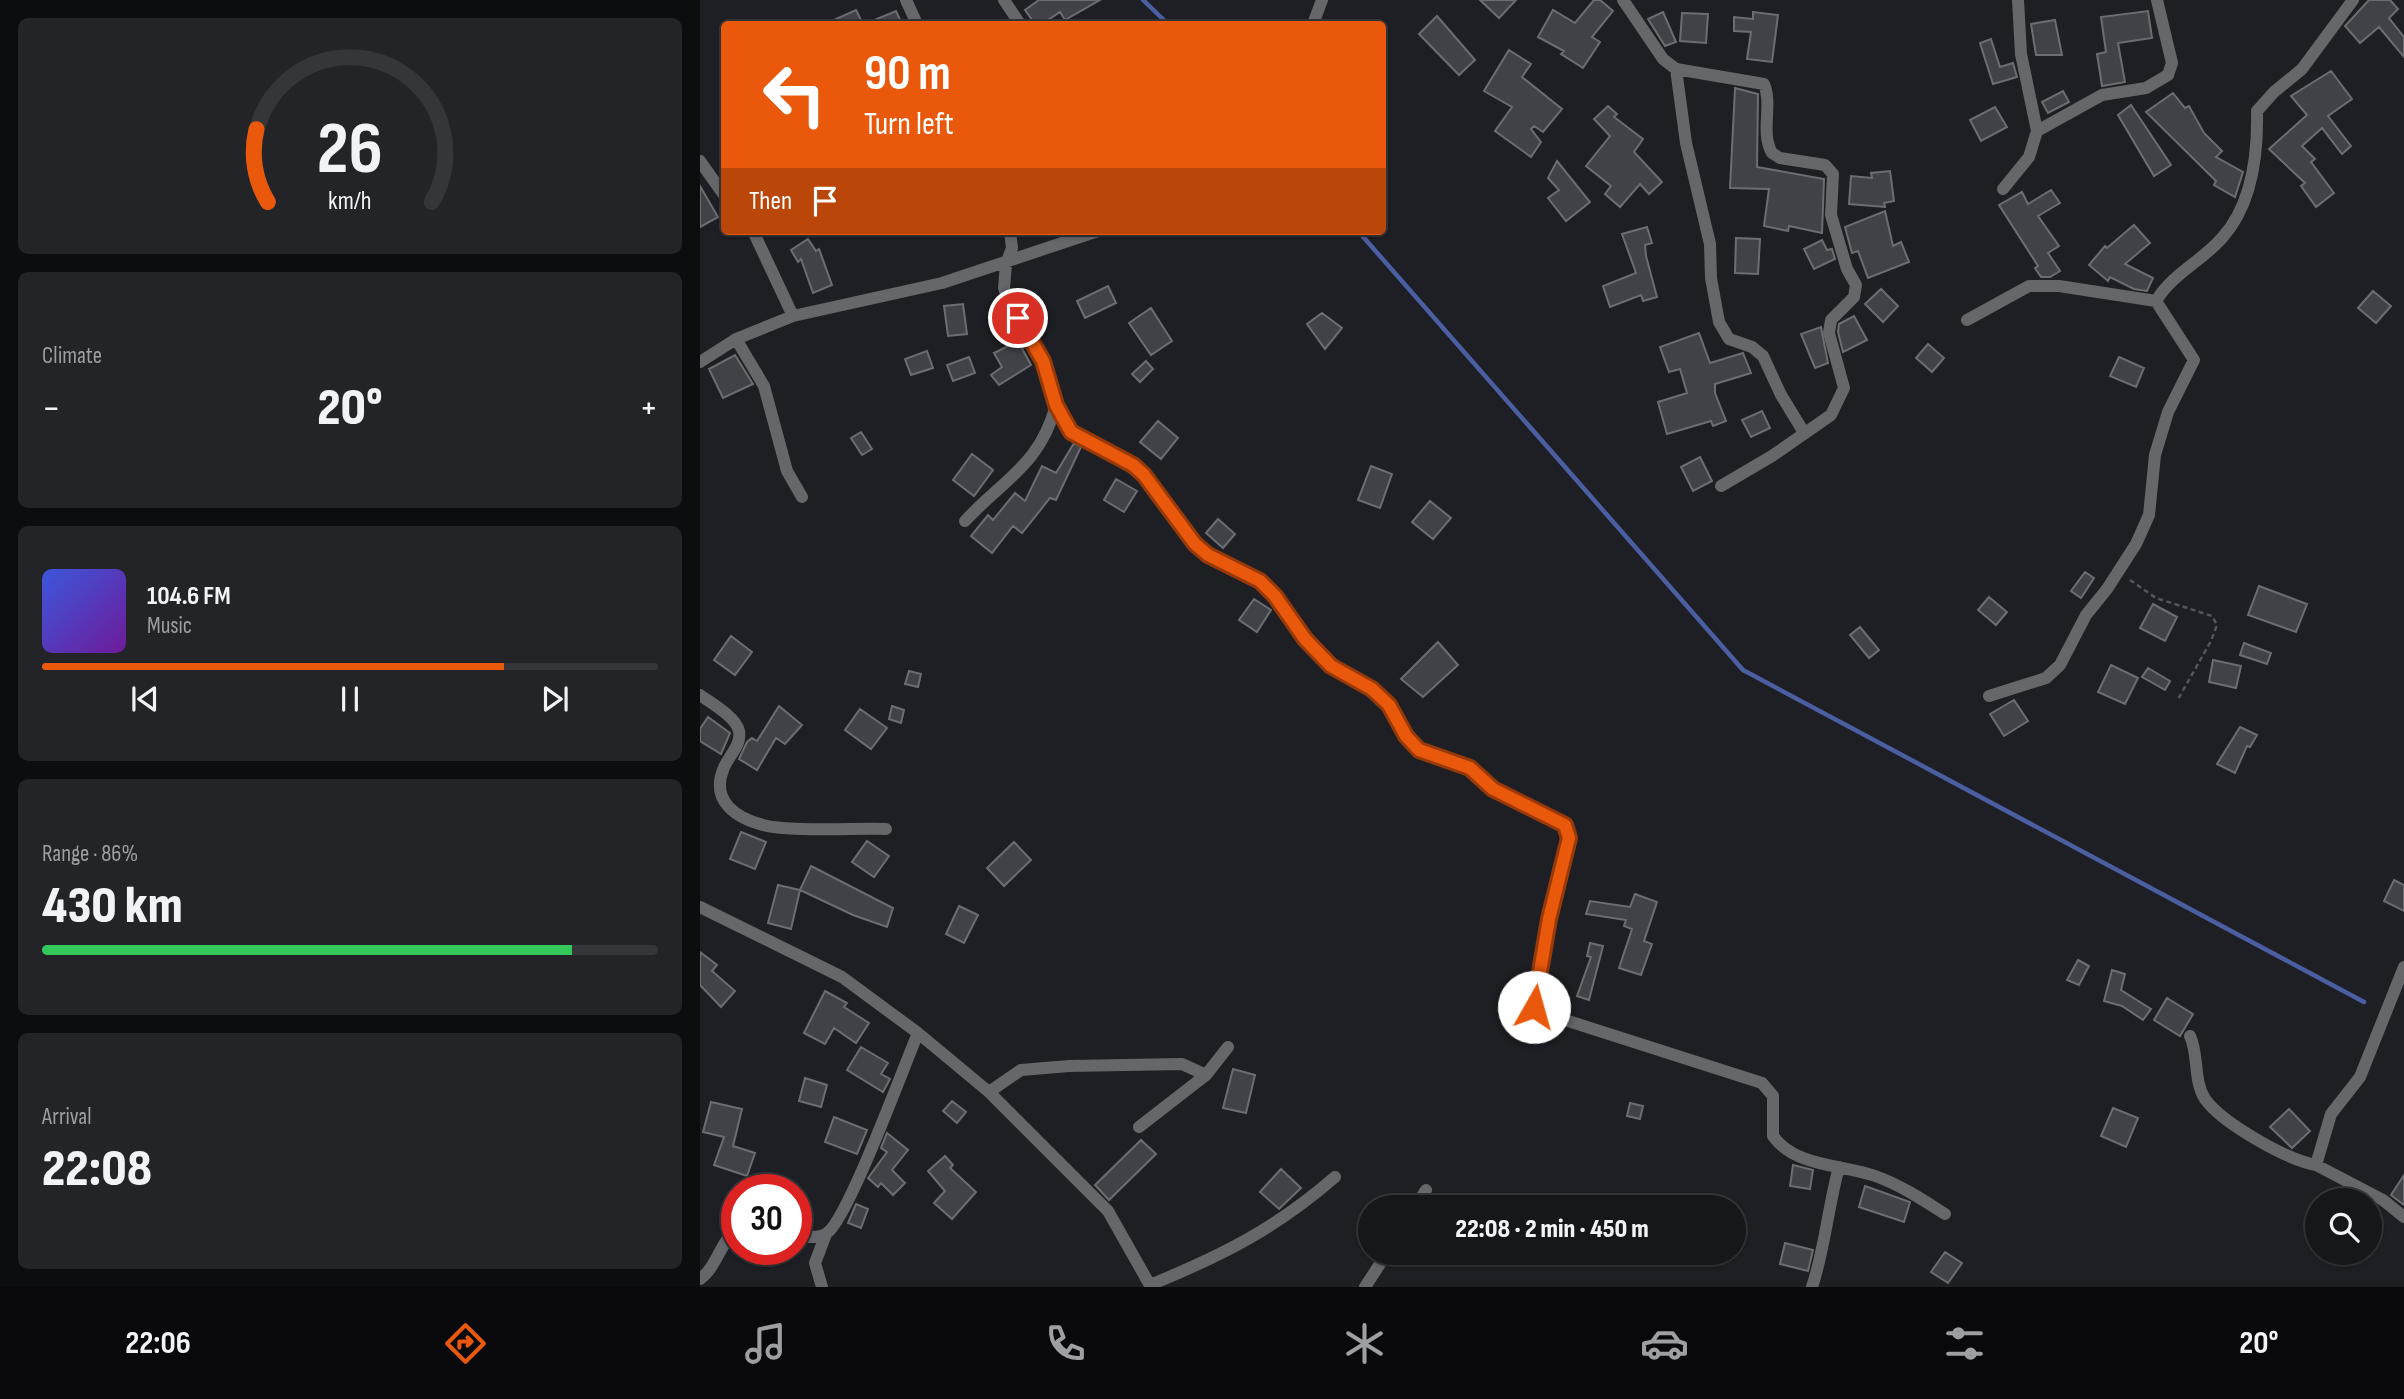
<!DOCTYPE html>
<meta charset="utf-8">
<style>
body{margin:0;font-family:"Sofia Sans Condensed",sans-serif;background:#232428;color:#f1f3f6;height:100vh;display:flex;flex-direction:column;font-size:26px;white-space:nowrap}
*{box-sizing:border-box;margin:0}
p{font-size:23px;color:#9e9fa3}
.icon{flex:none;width:38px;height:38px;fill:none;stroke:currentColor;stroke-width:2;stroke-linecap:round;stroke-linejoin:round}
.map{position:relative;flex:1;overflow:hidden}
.side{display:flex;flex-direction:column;gap:18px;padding:18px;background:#0c0d0f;width:700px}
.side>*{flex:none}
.guide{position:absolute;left:21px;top:21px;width:665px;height:214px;border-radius:7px;box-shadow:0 2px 5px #0004,0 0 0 2px #35363a;background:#ea580c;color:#fff;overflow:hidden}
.buttons{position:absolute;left:1605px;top:1188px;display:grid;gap:14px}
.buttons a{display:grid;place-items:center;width:77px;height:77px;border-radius:50%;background:#16171b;box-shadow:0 2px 5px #0004,0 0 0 2px #35363a;font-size:35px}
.speed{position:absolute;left:21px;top:1174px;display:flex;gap:14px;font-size:35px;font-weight:700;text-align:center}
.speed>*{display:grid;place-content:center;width:91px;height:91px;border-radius:50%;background:#16171b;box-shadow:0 2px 5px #0004,0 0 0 2px #35363a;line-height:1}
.speed .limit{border:10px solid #d22;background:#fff;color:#111}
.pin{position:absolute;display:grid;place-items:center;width:60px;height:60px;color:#fff;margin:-30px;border:4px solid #fff;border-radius:50%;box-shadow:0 2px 7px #0007}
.me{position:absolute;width:77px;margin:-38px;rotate:7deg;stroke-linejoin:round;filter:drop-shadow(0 0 5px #0008)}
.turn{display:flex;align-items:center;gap:24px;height:147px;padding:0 28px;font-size:32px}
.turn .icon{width:91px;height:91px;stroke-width:2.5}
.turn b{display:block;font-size:49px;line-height:60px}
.then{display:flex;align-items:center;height:66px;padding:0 28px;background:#0003;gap:14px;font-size:26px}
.big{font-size:52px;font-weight:800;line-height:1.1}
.side .widget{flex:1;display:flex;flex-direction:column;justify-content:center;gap:10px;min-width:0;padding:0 24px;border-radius:10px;background:#232428}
.side .dial{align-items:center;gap:0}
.dial svg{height:182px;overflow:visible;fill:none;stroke:#35363a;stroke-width:7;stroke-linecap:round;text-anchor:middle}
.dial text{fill:#f1f3f6;stroke:none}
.song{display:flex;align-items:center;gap:21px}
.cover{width:84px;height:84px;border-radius:10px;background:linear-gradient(135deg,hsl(230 70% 55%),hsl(280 70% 35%))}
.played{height:7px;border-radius:4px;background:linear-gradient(90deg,#ea580c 75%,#35363a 75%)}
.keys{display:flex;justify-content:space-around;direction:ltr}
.heat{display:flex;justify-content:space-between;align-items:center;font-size:38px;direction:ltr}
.charge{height:10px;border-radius:5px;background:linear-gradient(90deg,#34c759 86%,#35363a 0)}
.trip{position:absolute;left:658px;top:1195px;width:388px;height:70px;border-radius:35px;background:#16171b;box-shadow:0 2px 5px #0004,0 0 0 2px #35363a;font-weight:800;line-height:70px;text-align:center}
.menu{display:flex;height:112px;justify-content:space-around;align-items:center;background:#09090b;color:#9e9fa3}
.menu .icon{width:49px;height:49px}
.menu .current{color:#ea580c}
.menu b{font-size:32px;color:#f1f3f6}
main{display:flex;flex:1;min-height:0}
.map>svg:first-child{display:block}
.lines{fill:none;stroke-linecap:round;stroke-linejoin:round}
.stream{stroke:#4b5ea1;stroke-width:4.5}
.building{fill:#404248;stroke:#6b6d73;stroke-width:2}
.path{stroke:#54565a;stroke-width:2.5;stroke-dasharray:5 3.5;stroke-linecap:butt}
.minor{stroke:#66676a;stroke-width:12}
.route-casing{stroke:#983908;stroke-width:18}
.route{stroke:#ea580c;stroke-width:12}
</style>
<main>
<section class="side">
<div class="widget dial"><svg viewBox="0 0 100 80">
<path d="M14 69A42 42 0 1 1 86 69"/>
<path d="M14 69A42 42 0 0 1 9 37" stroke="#ea580c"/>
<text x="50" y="56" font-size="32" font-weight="700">26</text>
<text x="50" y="72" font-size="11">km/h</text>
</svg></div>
<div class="widget"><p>Climate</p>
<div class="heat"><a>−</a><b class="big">20°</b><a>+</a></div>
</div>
<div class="widget">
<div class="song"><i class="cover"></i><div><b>104.6 FM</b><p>Music</p></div></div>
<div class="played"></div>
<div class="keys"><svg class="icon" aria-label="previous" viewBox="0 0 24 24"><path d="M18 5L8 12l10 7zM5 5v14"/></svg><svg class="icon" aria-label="pause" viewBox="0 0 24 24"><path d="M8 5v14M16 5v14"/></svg><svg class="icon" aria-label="next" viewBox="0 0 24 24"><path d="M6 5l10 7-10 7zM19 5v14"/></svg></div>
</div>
<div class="widget"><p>Range · 86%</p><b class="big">430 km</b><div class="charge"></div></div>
<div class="widget"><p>Arrival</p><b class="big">22:08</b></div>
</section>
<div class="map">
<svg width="1704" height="1287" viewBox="0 0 1704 1287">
<rect width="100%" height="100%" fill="#1d1f24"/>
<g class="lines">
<path class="stream" d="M443 0 468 24
M658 231 1043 670 1664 1002"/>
</g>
<path class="building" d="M339 0H400L365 20 360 12 342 24H335L325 10Z
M780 0H816L799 18Z
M894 0H900L913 11 892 37 900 42 883 68 861 54 864 51 838 37 853 10 875 23Z
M1669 0H1690L1698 9 1689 18 1704 37V57L1679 27 1660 43 1645 26Z
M156 10 163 24H125Z
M196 11 202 24H165Z
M1448 11 1452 38 1418 43 1425 82 1402 86 1397 54 1406 52 1401 17Z
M963 12 976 42 965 46 948 19Z
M1053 12 1078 15 1072 62 1047 59 1051 32 1034 31V17L1053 19Z
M982 13 1008 14 1006 43 980 41Z
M737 16 775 60 759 75 719 34Z
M1355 20 1362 55H1336L1331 24Z
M1291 39 1300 67 1313 63 1317 77 1293 84 1280 43Z
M809 50 831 64 822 77 862 109 843 132 834 126 831 129 841 142 831 157 795 131 812 107 784 91Z
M1631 71 1652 99 1628 116 1651 146 1642 154 1622 128 1602 146 1615 159 1611 162 1634 193 1616 207 1601 186 1605 183 1569 149 1607 115 1591 96Z
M1035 88 1058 94 1057 167 1124 179 1122 233 1089 226 1088 231 1064 226 1069 189 1030 188Z
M1363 91 1369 102 1348 113 1342 102Z
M1473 93 1485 108 1489 106 1504 133 1522 151 1516 157 1543 172 1535 197 1514 185 1516 181 1446 112Z
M1431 105 1471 165 1454 176 1418 115Z
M908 106 917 114 914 117 943 139 934 152 962 182 949 194 940 184 920 207 905 194 911 186 886 166 910 136 894 119Z
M1295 107 1307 127 1281 141 1270 120Z
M857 161 890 202 866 221 848 198 859 190 848 178Z
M1190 171 1194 201 1184 203 1185 207 1149 204 1151 176 1172 178 1171 173Z
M0 186 18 217 0 227Z
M1351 190 1360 203 1338 216 1359 246 1348 253 1360 271 1350 277H1341L1335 268 1338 266 1299 205 1322 192 1328 204Z
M1185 211 1193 246 1201 242 1209 262 1168 278 1158 251 1152 253 1145 227Z
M1434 225 1450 243 1425 264 1453 278 1447 291 1434 289 1410 277 1408 281 1389 265 1405 246 1407 248Z
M947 227 952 243 945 245 946 256 957 297 943 301 941 295 910 307 903 286 936 273 922 234Z
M1036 238 1060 239 1058 274 1035 273Z
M108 239 116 251 119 249 132 285 113 293 101 259 98 262 91 250Z
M1122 240 1127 250 1132 249 1135 259 1114 269 1104 249Z
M408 286 416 303 385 318 377 301Z
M1181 289 1198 306 1183 322 1165 304Z
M1673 291 1691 306 1676 323 1658 308Z
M263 304 267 334 248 336 244 306Z
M451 308 472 341 451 355 429 323Z
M622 313 642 328 625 349 607 324Z
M1154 316 1167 340 1143 352 1138 332 1139 324Z
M1121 327 1128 363 1115 368 1101 334Z
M999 333 1010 363 1043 353 1051 373 1015 384V393L1026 421 1013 426 1011 421 967 434 958 402 987 393 980 369 969 372 960 347Z
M318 341 331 365 299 385 291 375 302 367 294 353Z
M1228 344 1244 358 1232 372 1216 358Z
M227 351 233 368 211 375 205 359Z
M35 355 53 384 23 398 9 369Z
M269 357 275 373 253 381 247 365Z
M1419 357 1444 368 1436 387 1410 376Z
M446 361 453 369 440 382 432 374Z
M1062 411 1070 428 1051 437 1042 420Z
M458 421 478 438 461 459 440 442Z
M161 432 172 449 162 455 151 438Z
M374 443 381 447 356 500 350 498 322 533 313 526 292 553 271 536 288 515 293 520 315 493 325 501 342 466 356 473Z
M272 454 293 470 274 496 253 480Z
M1000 457 1012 481 993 491 981 467Z
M671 466 692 474 680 508 658 500Z
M416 479 437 491 424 512 404 500Z
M730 501 751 518 733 539 712 522Z
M518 519 535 534 523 548 506 533Z
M1385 572 1394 578 1381 598 1371 591Z
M1559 586 1607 604 1596 632 1548 615Z
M1289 597 1307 612 1296 625 1278 610Z
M554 599 571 610 557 632 539 620Z
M1453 604 1477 617 1465 641 1440 628Z
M1160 627 1179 650 1169 658 1150 635Z
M31 636 52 652 35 675 14 660Z
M738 642 758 665 723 697 701 679Z
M1544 643 1571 653 1567 664 1540 655Z
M1513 660 1541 666 1536 688 1509 682Z
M1411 665 1438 678 1425 704 1398 692Z
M1448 668 1470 681 1465 690 1442 677Z
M209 671 221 674 218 687 205 684Z
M1314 700 1328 721 1304 736 1290 714Z
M79 706 102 725 85 744 76 738 57 770 39 759 47 742 52 738 57 741Z
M192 706 204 710 201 723 189 719Z
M160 709 187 728 171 749 145 730Z
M8 717 30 733 21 754 0 741V729Z
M1540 727 1557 735 1550 747 1547 746 1535 773 1517 764Z
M41 832 66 842 55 869 30 859Z
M167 841 189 856 174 877 152 862Z
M314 842 331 860 304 886 287 868Z
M111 866 193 908 187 927 153 915 100 890Z
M1694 880 1704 885V911L1684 901Z
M78 885 100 890 91 929 68 923Z
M935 894 957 902 944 941 952 944 941 975 919 968 932 929 924 926 926 920 886 914 890 901 930 907Z
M259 906 278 915 264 943 246 934Z
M890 943 903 946 889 1000 877 996 891 957 887 956Z
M0 952 17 965 12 971 35 991 21 1007 0 985Z
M1378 960 1389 966 1379 985 1367 980Z
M1412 970 1425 974 1421 990 1451 1009 1443 1020 1422 1006 1404 1001Z
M125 991 147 1003 144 1007 169 1023 156 1043 134 1028 125 1044 104 1033Z
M1467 998 1493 1014 1480 1036 1454 1020Z
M161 1047 188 1063 181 1074 190 1079 183 1092 147 1070Z
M533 1069 555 1075 546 1113 523 1108Z
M105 1078 127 1085 121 1107 99 1101Z
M252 1101 266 1112 257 1123 243 1111Z
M11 1102 42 1109 33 1146 55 1153 47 1176 14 1165 24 1137 3 1132Z
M930 1103 943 1106 940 1119 927 1116Z
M1413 1108 1438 1118 1426 1147 1401 1136Z
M1589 1109 1610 1131 1592 1148 1570 1127Z
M134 1117 167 1130 157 1154 125 1142Z
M187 1133 208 1150 192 1170 205 1183 193 1195 181 1183 178 1187 168 1178 187 1152 181 1148Z
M441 1140 456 1154 409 1200 395 1185Z
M245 1156 253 1165 250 1168 276 1192 252 1219 234 1203 245 1191 228 1171Z
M1093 1165 1113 1170 1110 1189 1090 1186Z
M581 1169 601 1188 579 1209 560 1192Z
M1704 1175V1205L1691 1195Z
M1165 1186 1210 1202 1204 1222 1159 1207Z
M156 1204 168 1209 161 1228 148 1223Z
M1085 1243 1113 1250 1108 1271 1080 1264Z
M1245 1252 1262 1263 1248 1283 1231 1272Z"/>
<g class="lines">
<path class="path" d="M1430 580 1456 598 1512 616 1517 625 1511 641 1477 701"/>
<path class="minor" d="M206 0 217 24
M304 0 320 24
M923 0 963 59 976 69 1064 84C1073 105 1060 132 1072 153L1080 158 1125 165 1133 174 1131 215 1147 269 1156 285 1154 297 1131 320 1129 333 1144 388 1131 415 1072 456 1021 486
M613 24 622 0
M976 69 986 143 1010 244 1011 278 1019 322 1029 339 1052 347 1063 356 1081 395 1103 431
M1337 131 1402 95 1446 88 1468 75 1472 63 1457 0
M0 161 24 195
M1303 189 1329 157 1337 131 1321 54 1318 0
M53 231 93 316
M310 231 312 248 306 264 304 288 309 303 343 361 356 405 368 429 444 475 495 544 508 555 560 581 575 596 605 639 631 666 672 689 689 705 706 736 719 750 770 768 793 790 865 825 869 838 836 986 833 1002 837 1011 1062 1083 1073 1096V1136C1096 1168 1144 1164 1178 1177 1202 1186 1223 1200 1245 1214
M1267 320 1329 286H1359L1456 301
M36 339 64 386 87 471 102 497
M0 362 36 339 93 316 242 283 398 231
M265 521C304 479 340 465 356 405
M0 695C11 703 36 717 39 731 42 746 27 757 23 770 11 801 36 818 63 825 91 832 154 828 186 829
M1289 696 1346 678 1360 665 1386 615 1407 589 1436 544 1449 515 1455 455 1468 412 1494 360 1456 301C1472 274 1502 261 1522 238 1552 205 1558 154 1557 111L1574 92 1602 69 1653 0
M0 907 142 977 218 1033 289 1092 408 1211 451 1287
M1704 967 1660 1077 1631 1114 1616 1165 1683 1200 1704 1217
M1490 1036C1499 1055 1493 1080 1505 1099 1522 1123 1587 1160 1616 1165
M289 1092 321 1070 369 1066 482 1064 506 1075
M439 1127 506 1075 528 1047
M715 1208 726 1190
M96 1235C106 1237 119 1239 127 1233 148 1219 204 1066 218 1033
M0 1279C17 1267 20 1242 37 1229
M450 1285C523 1255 575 1229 635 1177
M122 1287 115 1263 126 1234
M665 1287 687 1253
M1112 1287C1125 1248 1128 1207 1139 1167"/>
</g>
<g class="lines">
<g class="route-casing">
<path id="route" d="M318 318 343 361 356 405 371 432 433 465 444 475 495 544 508 555 560 581 575 596 605 639 631 666 672 689 689 705 706 736 719 750 770 768 793 789 865 825 869 838 849 919 834 1007"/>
</g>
<use href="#route" class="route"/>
</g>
</svg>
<div class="buttons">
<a><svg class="icon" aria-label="search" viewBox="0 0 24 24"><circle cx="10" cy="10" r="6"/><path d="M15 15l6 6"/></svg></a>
</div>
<div class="speed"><div class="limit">30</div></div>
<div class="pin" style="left:318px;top:318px;background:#d93025"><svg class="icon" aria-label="arrive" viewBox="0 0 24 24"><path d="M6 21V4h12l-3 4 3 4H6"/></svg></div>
<svg class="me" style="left:834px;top:1007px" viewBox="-20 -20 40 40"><circle r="19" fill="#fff"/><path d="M0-13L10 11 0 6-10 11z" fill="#ea580c"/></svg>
<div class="trip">22:08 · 2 min · 450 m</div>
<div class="guide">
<div class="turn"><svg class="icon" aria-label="left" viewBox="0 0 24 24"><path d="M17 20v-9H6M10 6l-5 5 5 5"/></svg><div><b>90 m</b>Turn left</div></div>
<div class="then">Then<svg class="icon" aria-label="arrive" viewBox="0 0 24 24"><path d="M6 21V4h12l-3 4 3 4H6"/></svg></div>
</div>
</div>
</main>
<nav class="menu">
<b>22:06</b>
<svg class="icon current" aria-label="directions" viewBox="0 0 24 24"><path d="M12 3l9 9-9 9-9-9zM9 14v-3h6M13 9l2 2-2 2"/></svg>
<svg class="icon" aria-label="music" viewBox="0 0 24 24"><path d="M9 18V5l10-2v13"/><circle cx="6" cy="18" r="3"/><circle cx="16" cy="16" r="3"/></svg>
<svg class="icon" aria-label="phone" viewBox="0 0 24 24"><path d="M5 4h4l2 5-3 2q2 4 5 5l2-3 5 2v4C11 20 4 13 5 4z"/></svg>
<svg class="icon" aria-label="climate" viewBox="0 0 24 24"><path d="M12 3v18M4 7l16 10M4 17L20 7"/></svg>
<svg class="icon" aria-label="car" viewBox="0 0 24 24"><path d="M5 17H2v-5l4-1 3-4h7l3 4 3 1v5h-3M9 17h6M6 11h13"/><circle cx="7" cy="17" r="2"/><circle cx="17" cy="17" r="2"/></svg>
<svg class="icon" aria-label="filters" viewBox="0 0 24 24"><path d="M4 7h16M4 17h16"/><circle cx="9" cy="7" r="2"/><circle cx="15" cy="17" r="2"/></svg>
<b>20°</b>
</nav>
